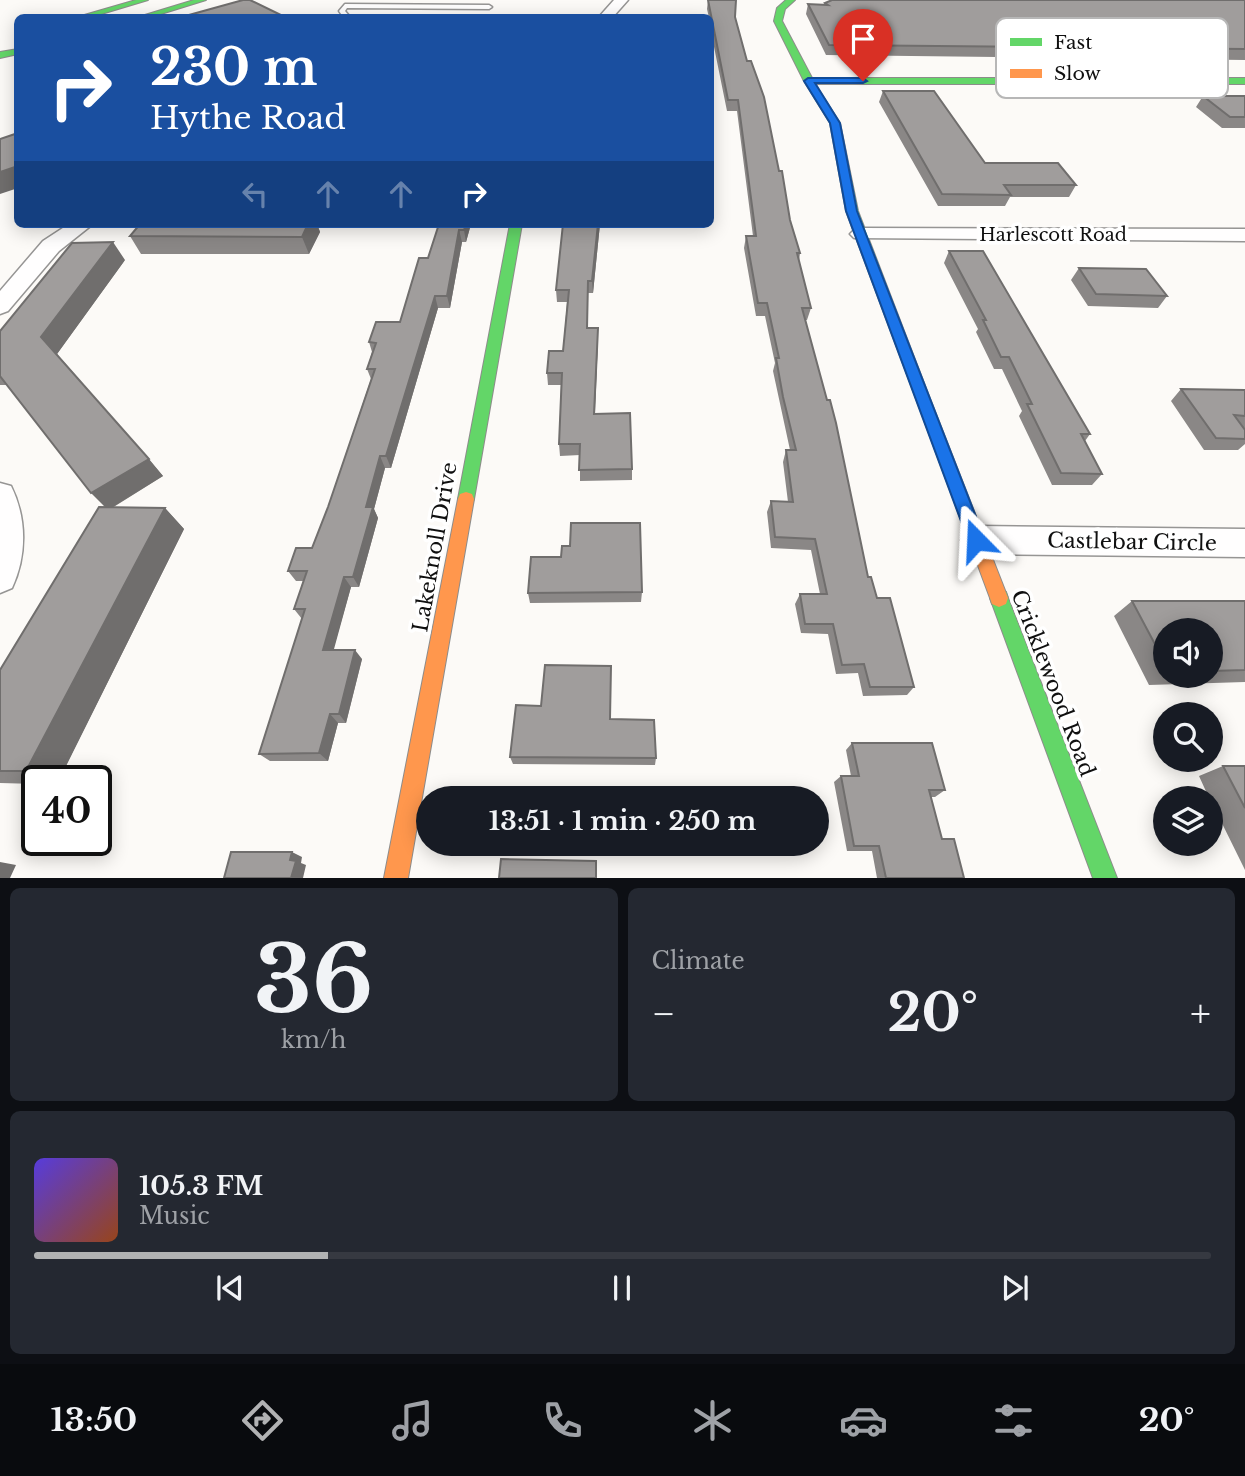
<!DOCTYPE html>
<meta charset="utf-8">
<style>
body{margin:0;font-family:"Libre Baskerville",serif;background:#242831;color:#f1f3f6;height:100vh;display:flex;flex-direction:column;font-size:26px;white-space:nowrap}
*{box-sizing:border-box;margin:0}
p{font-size:23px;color:#9ea1a6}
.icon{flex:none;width:38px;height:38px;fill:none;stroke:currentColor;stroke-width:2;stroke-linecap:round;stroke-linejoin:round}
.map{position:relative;height:878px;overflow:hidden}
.details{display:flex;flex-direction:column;gap:10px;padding:10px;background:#0d0f14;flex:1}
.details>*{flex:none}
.hud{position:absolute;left:14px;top:14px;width:700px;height:214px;border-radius:10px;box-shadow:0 4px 18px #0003;background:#1a4fa0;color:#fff;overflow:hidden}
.controls{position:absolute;left:1153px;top:618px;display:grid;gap:14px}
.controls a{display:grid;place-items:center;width:70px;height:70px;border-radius:50%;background:#171b24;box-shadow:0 4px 18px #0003;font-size:35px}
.speed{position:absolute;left:21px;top:765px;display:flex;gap:14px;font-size:35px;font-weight:700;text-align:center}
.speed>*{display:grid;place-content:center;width:91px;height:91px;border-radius:50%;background:#171b24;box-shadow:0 4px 18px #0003;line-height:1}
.speed .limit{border:4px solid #111;border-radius:10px;background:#fff;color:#111}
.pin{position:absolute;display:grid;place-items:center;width:60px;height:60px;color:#fff;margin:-72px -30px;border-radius:50% 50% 50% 0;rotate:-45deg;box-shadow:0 0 7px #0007}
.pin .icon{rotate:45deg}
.me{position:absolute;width:77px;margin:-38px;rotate:339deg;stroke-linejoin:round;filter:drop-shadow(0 0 5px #0008)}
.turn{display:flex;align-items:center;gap:24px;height:147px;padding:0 21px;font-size:32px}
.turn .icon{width:91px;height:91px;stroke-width:2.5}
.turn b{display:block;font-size:49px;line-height:60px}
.lanes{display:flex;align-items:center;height:66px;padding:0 21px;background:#0003;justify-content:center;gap:35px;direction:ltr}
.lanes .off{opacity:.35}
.big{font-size:52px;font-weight:800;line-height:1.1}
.details .widget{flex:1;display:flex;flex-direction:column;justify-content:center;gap:10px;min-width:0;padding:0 24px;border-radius:10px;background:#242831}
.details .dial{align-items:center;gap:0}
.dial b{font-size:91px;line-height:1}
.song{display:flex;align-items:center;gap:21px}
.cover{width:84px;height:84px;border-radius:10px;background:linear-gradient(135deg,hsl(250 70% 55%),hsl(20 70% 35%))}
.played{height:7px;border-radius:4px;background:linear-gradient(90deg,#b1b2b3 25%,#363941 25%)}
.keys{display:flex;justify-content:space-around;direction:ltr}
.heat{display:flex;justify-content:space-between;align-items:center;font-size:38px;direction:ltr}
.details .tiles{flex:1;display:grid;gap:10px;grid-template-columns:1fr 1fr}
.widget:last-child{grid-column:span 2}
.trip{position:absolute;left:416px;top:786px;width:413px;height:70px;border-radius:35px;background:#171b24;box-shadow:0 4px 18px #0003;font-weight:800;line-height:70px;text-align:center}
.menu{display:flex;height:112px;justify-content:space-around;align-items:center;background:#090b0e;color:#9ea1a6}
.menu .icon{width:49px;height:49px}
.menu .on{color:#b1b2b3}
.menu b{font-size:32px;color:#f1f3f6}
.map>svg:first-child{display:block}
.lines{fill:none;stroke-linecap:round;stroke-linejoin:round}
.lane-casing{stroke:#969594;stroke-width:3}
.street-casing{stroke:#969594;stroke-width:3}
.fast-casing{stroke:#8d8c8b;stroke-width:2}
.slow-casing{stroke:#8d8c8b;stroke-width:2}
.lane{fill:#fffefe;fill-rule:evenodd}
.street{fill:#fffefe;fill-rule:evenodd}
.fast{fill:#63d668;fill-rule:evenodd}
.slow{fill:#ff974d;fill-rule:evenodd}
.wall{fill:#8a8786;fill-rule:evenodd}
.shaded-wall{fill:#706e6d}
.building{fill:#a09d9c;stroke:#706e6d;stroke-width:2}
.route{fill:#1a73e8;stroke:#114b97;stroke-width:2}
.labels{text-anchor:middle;stroke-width:7;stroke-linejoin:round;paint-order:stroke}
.far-street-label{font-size:18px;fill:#101010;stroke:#fff}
.street-label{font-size:21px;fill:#101010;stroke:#fff}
.key{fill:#fff;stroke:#b7b7b7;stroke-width:2}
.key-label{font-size:19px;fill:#101010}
</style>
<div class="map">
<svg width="1245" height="878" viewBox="0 0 1245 878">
<rect width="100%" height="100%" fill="#fcfaf7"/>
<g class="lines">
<g class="lane-casing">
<path id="lane" d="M345 4 489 5 492 7 489 9 347 8 345 11 351 18H344L339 11Z"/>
</g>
<g class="street-casing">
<path id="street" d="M614 0H628L612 18H598Z
M69 224H93L59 251 8 311 0 314V291L43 241Z
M861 228 1245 229V241L854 238 850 234 854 230Z
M0 483 11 486C27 518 27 556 12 588L0 593Z
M977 526 1245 529V557L977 554 966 550 961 540 966 530Z"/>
</g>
<g class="fast-casing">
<path id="fast" d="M136 0H148L88 18H74Z
M194 0H206L148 18H135Z
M786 0H795L785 9 782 21 812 78H1245V84H815L840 123 858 211 929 396 922 401 915 396 846 211 830 123 804 81 774 21 777 8Z
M18 49V54L0 58V52Z
M510 224H522L474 499 472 504 466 506 460 504 458 499Z
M999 589 1006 592 1008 598 1117 878H1093L990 598 992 592Z"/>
</g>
<g class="slow-casing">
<path id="slow" d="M922 391 929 396 1008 598 1006 604 999 607 992 604 990 598 915 396Z
M466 492 472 494 474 499 408 878H384L458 499 460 494Z"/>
</g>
<use href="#lane" class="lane"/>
<use href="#street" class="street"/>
<use href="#fast" class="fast"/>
<use href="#slow" class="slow"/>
</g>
<path class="wall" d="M708 0 735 17 790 220 800 253 799 261 811 308 807 320H805L868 577 914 687 907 695 863 696 858 673 836 674 828 634 801 633 795 604 800 594H820L811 550 771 548 767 512 771 501 788 502 783 462 786 450H790L773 371 775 363 765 316H756L744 248 746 236H753L737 111H727L710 27V18H709L707 9Z
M1245 0V60L826 55 806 14 808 4 825 5V3Z
M883 91 985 163 1076 185 1069 197H1010L1005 206H938L879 102Z
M1203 96H1245V128H1222L1196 107Z
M308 224H317L320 232 309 254H141L130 236Z
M439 224H471L466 242H462L450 308H438L391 468H385L374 509 378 518 359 587H351L333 650 362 659 346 723H338L328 761H270L259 754 302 619 294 609 303 581H296L288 571 312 548 328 507 371 379 367 369 372 352 369 342 400 322 428 258Z
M600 224 593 293H588V328L598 340 595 414 632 469V480L580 481V455L560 456 559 444 561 385H548L547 373 563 351 567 302H557L556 290Z
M949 251 1090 434 1085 441 1102 474 1092 485H1052L1019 416 1022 411 1002 369H994L976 332 978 329 944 263Z
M125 260 57 354 163 476 112 508H165L184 529 59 780H37V784L0 783V670L106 508 7 385H0V331Z
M1079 268 1167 296 1158 308 1088 306 1071 280Z
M1181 389 1245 390V428H1243L1245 430V444L1238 450H1204L1171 401Z
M642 592 641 602 530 603 528 593Z
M1132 601H1245V682L1149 685 1114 616ZM1166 630H1211V676H1166Z
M611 719 656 758 655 765 513 764 510 757Z
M852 743 945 790 935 797H931L942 839 964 878H877L872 851H847L834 782 841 776H851L846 750Z
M1223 766H1245V870L1211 801V798H1209L1199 776Z"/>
<path class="shaded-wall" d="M18 166V188L0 194V172Z
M308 224H317L320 232 309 254 302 237Z
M466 224H471L466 242 464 230Z
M598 224H600L593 293 592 281Z
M459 230 462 242 450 308 447 296Z
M113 242 125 260 57 354 41 337Z
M435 296 438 308 391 468 386 456Z
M598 328V340L594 426V414Z
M380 456 385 468 374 509 378 518 359 587 353 577 366 507Z
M149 459 163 476 108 510 91 493Z
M165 508 184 529 59 780H49L26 771Z
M344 577 351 587 331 660 323 650Z
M355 650 362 659 346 723 339 714Z
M330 714 338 723 328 761 319 753Z
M292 852 302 857 301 863 306 865 303 878H291L290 860Z
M0 862 16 865 10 878H0Z"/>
<path class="building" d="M243 0H250L287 18H178Z
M708 0H736L735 17 747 61H751L764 97 779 171H782L790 220 800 253H797L811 308H802L827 400H830L836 423 868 577H871L877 598H890L914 687H870L864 664 842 665 833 624H805L800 594H827L815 539 775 537 771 501 793 502 786 450H796L783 397 776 358H779L767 303H758L746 236H756L738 100H728Z
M832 0H1245V49L829 45 808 4 828 5 825 3Z
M883 91H934L985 163H1058L1076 185H1004L1011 195 942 194Z
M1203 96H1245V117H1230Z
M18 133V166L0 172V139Z
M140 224H308L302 237 130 236Z
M439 224H466L464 230H459L447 296H435L386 456H380L366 507H373L353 577H344L323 650H355L339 714H330L319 753 259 754 305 609H294L307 571H288L296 548H312L328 507 375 369H367L376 343 369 342 376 322H400L419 258H428Z
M563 224H598L592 281H588L587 328H598L594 414 630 413 632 469 579 470 580 444H559L562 373H547L549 351H563L569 290H556Z
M113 242 41 337 149 459 91 493 0 376V331L72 243Z
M949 251H983L1090 434H1081L1102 474 1061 473 1027 404H1032L1009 357H1001L983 320H986Z
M1079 268 1146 269 1167 296 1096 294Z
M1181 389 1245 390V416L1234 415 1245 430V439L1216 438Z
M99 507 165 508 26 771H0V670Z
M571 523H640L642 592 528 593 531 557H561L562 546H570Z
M1132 601H1245V670L1211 671V630H1166V665Z
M545 665 611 666 610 719 654 720 656 758 510 757 516 705 541 706Z
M852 743H932L945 790H929L942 839H954L964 878H886L879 846H854L841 776H859Z
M1223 766H1245V808Z
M231 852H292L290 860 296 861 291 878H224Z
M501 859 596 861V878H499Z"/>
<path class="route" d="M808 78H863L867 81 863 83H815L840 123 857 211 985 540 983 546 976 548 970 546 968 540 846 211 830 123 804 81Z"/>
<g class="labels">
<g class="far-street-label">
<text x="1053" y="241">Harlescott Road</text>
</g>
<g class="street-label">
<text transform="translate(1132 542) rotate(1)" y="7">Castlebar Circle</text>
<text transform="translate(435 547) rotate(-80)" y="7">Lakeknoll Drive</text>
<text transform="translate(1053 683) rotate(69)" y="7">Cricklewood Road</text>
</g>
</g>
<rect x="996" y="18" width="232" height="80" rx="10" class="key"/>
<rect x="1010" y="38" width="32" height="8" fill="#63d668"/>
<rect x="1010" y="69" width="32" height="9" fill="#ff974d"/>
<g class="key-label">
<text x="1054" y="49">Fast</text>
<text x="1054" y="80">Slow</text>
</g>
</svg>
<div class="controls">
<a><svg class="icon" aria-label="sound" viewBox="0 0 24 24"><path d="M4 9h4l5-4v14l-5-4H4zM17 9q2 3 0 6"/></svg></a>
<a><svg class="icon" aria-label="search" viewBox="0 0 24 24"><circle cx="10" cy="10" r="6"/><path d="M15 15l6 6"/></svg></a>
<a><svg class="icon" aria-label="layers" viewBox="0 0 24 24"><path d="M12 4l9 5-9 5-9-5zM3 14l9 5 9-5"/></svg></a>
</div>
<div class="speed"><div class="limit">40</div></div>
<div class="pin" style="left:863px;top:81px;background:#d93025"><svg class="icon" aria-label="arrive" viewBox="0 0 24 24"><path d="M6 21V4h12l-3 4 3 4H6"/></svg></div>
<svg class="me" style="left:976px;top:540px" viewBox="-20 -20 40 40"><path d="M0-17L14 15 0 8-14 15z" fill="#1a73e8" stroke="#fff" stroke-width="4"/></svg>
<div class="trip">13:51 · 1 min · 250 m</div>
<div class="hud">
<div class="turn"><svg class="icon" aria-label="right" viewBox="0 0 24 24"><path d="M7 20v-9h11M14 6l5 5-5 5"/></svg><div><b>230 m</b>Hythe Road</div></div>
<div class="lanes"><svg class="icon off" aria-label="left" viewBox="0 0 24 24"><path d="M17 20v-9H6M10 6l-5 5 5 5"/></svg><svg class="icon off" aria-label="ahead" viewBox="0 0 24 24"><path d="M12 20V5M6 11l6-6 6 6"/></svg><svg class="icon off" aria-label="ahead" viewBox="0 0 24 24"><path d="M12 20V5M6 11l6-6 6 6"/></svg><svg class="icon" aria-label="right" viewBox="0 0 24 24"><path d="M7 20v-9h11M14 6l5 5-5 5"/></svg></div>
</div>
</div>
<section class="details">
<div class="tiles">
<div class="widget dial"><b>36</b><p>km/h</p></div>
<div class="widget"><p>Climate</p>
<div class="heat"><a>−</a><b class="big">20°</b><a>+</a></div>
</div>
<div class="widget">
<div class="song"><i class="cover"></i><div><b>105.3 FM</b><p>Music</p></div></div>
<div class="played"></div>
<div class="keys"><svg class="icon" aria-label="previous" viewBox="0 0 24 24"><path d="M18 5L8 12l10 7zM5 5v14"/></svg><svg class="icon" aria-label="pause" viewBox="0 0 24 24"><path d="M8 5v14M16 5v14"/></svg><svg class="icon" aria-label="next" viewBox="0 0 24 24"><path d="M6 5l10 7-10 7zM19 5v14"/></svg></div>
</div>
</div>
</section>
<nav class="menu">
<b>13:50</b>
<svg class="icon on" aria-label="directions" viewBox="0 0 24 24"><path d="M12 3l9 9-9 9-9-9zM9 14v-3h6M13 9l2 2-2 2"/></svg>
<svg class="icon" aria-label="music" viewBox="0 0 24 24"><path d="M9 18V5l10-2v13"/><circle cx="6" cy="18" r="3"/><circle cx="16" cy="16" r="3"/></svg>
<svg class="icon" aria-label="phone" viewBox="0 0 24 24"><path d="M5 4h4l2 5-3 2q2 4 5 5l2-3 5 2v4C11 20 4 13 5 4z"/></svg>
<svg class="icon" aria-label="climate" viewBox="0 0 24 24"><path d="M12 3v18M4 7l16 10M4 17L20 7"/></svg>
<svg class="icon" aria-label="car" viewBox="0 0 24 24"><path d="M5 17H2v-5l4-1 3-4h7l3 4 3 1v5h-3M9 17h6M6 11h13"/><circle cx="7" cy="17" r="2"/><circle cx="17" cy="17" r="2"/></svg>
<svg class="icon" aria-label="filters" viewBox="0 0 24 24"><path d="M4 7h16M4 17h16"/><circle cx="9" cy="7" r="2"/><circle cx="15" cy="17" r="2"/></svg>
<b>20°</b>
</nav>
